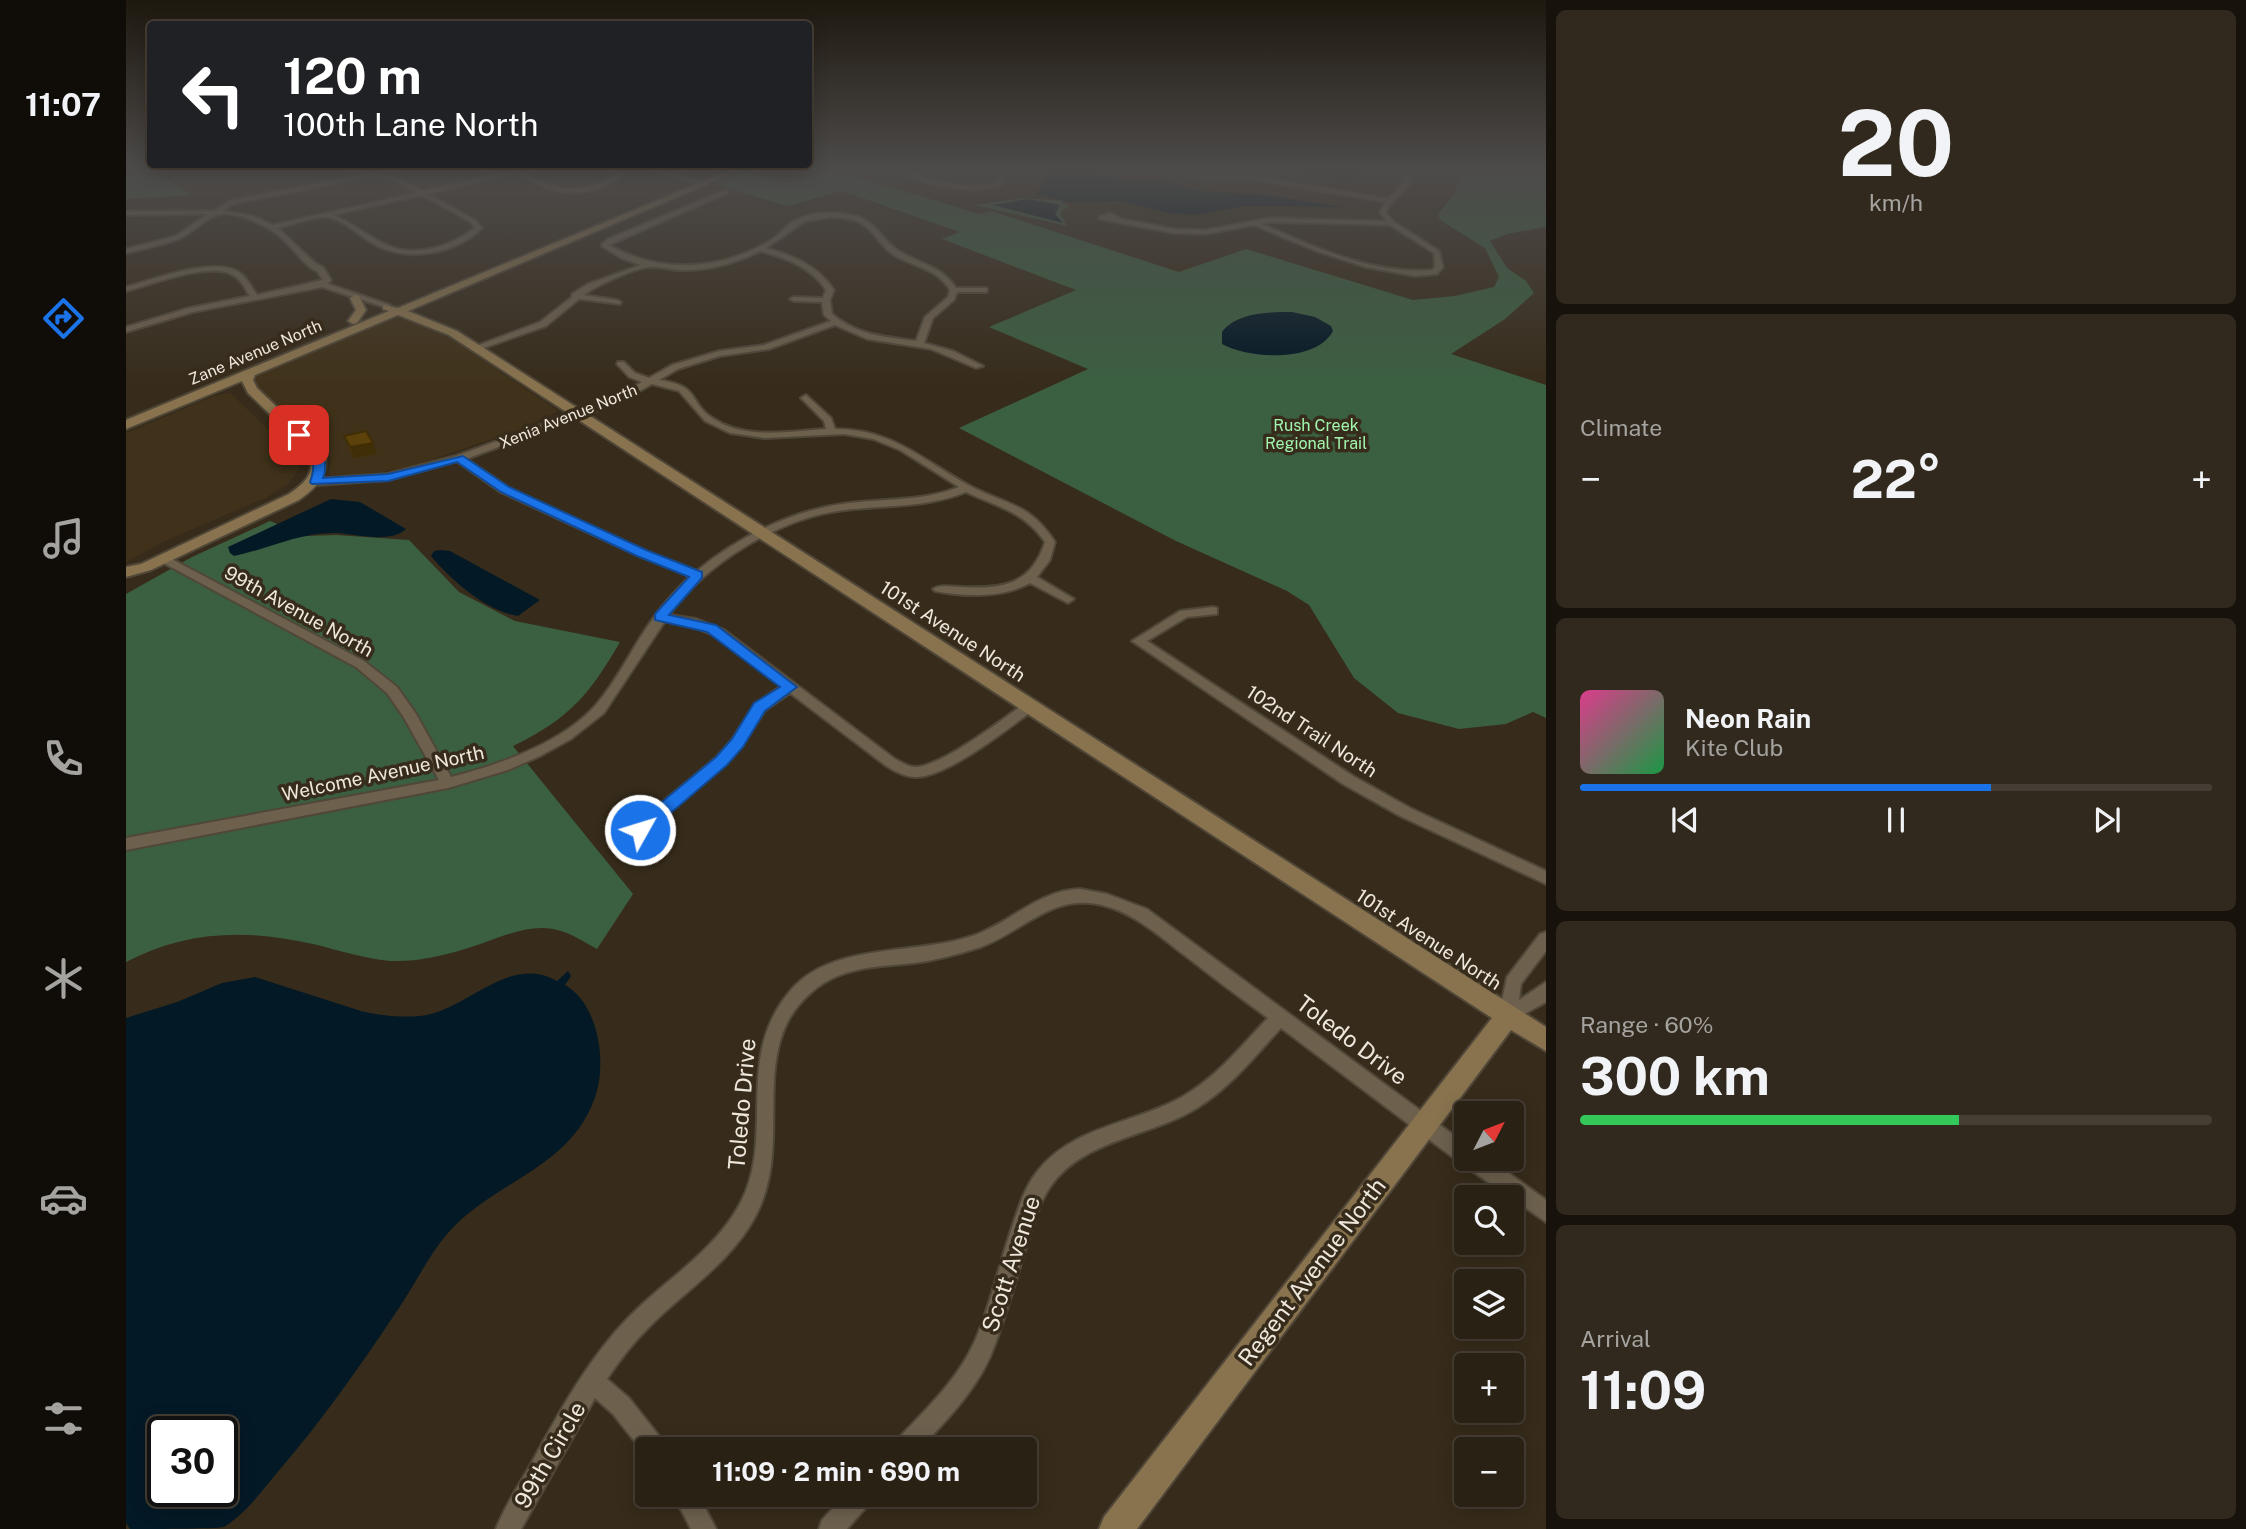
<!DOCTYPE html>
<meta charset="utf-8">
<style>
body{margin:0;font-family:"Public Sans",sans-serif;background:#31291d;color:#f1f3f6;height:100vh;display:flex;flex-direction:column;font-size:26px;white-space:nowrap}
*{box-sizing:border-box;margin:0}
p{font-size:23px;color:#a5a3a0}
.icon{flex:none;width:38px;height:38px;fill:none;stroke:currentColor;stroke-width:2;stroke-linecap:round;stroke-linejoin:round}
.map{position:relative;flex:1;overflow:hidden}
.sheet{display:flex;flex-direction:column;gap:10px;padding:10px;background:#17120b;width:700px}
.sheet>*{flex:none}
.banner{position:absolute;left:21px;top:21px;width:665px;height:147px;border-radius:7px;box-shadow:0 4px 18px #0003,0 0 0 2px #453e34;background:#202124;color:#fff;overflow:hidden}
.needle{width:46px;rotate:48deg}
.tools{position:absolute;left:1328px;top:1101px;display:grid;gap:14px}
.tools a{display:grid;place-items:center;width:70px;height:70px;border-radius:7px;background:#292114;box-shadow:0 4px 18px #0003,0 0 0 2px #453e34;font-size:35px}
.speed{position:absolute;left:21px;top:1416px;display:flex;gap:14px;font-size:35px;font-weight:700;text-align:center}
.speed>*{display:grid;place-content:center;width:91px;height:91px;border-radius:50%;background:#292114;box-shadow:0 4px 18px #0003,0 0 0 2px #453e34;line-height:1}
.speed .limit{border:4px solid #111;border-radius:10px;background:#fff;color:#111}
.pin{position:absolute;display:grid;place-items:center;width:60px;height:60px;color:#fff;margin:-30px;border-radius:14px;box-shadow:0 4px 10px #0006}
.me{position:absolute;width:77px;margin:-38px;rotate:51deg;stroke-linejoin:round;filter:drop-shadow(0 0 5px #0008)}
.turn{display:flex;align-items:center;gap:24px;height:147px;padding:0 21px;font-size:32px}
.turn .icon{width:91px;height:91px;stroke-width:2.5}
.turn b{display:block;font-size:49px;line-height:60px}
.big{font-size:52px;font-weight:700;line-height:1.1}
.sheet .card{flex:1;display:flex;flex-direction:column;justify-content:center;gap:10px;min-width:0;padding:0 24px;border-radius:10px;background:#31291d}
.sheet .dial{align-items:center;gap:0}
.dial b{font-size:91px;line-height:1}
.song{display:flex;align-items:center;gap:21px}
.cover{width:84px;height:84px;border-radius:10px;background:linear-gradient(135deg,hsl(330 70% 55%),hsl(140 70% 35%))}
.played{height:7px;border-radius:4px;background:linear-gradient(90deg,#1a73e8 65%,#453e34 65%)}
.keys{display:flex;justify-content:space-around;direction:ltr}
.heat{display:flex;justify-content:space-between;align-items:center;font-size:38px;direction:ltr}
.charge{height:10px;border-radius:5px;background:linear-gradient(90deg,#34c759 60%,#453e34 0)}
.trip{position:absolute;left:509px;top:1437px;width:402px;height:70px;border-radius:7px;background:#292114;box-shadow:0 4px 18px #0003,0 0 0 2px #453e34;font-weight:700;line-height:70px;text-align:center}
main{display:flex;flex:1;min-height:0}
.dock{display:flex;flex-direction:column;width:126px;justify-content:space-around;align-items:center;background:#100d08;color:#a5a3a0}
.dock .icon{width:49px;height:49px}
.dock .on{color:#1a73e8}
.dock b{font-size:32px;color:#f1f3f6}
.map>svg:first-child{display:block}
.built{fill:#40321a}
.green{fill:#3b5f41}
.water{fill:#041926;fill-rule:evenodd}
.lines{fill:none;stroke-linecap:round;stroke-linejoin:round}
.street-casing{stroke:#504739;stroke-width:4}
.secondary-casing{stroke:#504739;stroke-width:4}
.street{fill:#6d614e;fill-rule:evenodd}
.secondary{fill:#88734e;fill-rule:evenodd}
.wall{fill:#4f3809}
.shaded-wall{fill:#402e07}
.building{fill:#5c410a;stroke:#402e07;stroke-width:2}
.route{fill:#1a73e8;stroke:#114b97;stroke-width:2}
.labels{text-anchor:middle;stroke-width:7;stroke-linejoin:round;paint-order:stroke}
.far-street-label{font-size:16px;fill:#eee7dc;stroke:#372c1b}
.far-park-label{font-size:16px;fill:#a0f5af;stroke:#372c1b}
.street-label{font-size:19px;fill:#eee7dc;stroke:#372c1b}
.near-street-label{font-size:23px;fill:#eee7dc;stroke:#372c1b}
</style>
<main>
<nav class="dock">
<b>11:07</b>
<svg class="icon on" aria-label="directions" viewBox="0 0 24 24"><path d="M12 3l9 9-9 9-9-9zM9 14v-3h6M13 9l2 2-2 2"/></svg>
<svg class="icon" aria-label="music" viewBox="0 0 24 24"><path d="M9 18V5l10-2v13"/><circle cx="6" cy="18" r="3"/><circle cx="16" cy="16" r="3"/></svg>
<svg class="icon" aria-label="phone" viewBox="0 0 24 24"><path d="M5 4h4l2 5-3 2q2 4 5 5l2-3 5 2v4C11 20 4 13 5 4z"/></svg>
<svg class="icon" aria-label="climate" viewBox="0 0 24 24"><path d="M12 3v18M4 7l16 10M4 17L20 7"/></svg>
<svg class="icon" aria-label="car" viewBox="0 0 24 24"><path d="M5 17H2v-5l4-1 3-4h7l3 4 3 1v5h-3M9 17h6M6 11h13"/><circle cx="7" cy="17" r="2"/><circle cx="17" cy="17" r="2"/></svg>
<svg class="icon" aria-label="filters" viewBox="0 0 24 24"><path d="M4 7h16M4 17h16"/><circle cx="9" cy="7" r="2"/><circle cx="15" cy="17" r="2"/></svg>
</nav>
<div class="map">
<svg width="1420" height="1529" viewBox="0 0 1420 1529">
<rect width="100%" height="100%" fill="#372c1b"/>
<path class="built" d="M272 318 301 326 326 339 432 411 393 430 280 468 235 475H205L203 473 205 461 200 449 126 382V378L260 320Z
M104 393 171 457 173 469 162 484 141 497 37 542 0 562V433L88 396Z"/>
<path class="green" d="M708 170 854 214 865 211 1053 272 1120 249 1287 300 1329 296 1368 287 1373 277 1359 248 1314 220 1312 214 1329 194 1336 170 1420 171V227L1381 234 1364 241 1381 268 1400 281 1408 293 1379 319 1325 354 1420 385V718L1407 712 1380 724 1333 729 1272 713 1228 678 1183 605 1161 591 1050 541 833 428 962 369 863 327 950 290 816 239 834 232 716 191 661 206 589 184 619 171 660 183Z
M6 174 36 176 66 195 0 199V176Z
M896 198 938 201 935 203 943 206 934 212 941 226 849 205Z
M144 521 180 536 210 535 283 540 333 592 389 621 494 642C464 694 443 719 387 746L507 894 471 949C457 941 443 932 427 929 397 924 367 941 339 949 315 956 290 962 265 961 239 959 212 950 187 944 122 929 60 930 0 962V594L66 557Z"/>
<path class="water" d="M923 170H952L1003 180 1038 181 1073 191 1140 195 1216 207 1119 206 1068 215 1043 213 994 201 941 202 910 194 920 182Z
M1168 170H1237L1227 181 1165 171Z
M901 199 934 205 929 214 937 223 867 205Z
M1166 312 1189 317 1205 326 1207 331C1190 363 1123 359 1096 344V332C1111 312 1143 312 1166 312Z
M205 499 234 502 280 529C264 544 229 534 210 533 174 532 142 549 108 556L104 553 102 547Z
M314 550 324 551 414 600 392 616C360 611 325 580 305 556L308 551Z
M442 971 445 976 439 985C473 1004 482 1065 468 1100 442 1170 367 1181 322 1233 302 1256 290 1283 273 1308 235 1365 195 1422 150 1474 135 1492 119 1514 98 1527 88 1529 20 1529 4 1529L0 1523V1018L51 1002 96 983 129 977 235 1011C256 1016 285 1019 305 1014 346 1003 387 955 431 981ZM37 1432H96V1491H37Z"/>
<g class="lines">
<g class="street-casing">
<path id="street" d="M386 170H401L397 172C423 189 449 194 478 181 486 178 491 172 498 174 464 202 426 195 391 173L302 194 349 220 356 228C328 255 280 263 246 243 233 235 214 217 199 217 184 217 166 225 151 228 163 236 188 266 197 267L205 280 202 284 264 305V309L196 287 67 312 0 332V327L63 308 124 296C119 289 115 279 107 275 84 261 25 285 0 291V287C27 280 90 255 114 273 121 278 126 288 131 295L197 280 191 271C179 268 162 240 148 232 135 224 106 208 89 216 76 221 66 234 52 239 36 245 17 249 0 253V249L50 236 82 214 0 215V211H88L104 201 243 173 269 176 297 191ZM243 177 266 179 291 193 147 225 127 216 96 211 106 204ZM296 195 345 222 349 228C326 246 289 258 261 245 242 237 227 223 207 215Z
M524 170H533L579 183 576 185Z
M771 170C782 169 793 175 804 178 826 186 847 189 870 183L876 170H882L875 185C841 195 802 187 771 170Z
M1027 170 1082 175 1116 174 1114 170H1120L1122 175 1262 199 1277 184 1282 170H1288L1283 185 1263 206 1260 213 1268 222 1313 251 1317 267 1311 274 1289 276 1240 267 1190 251 1128 225 1079 234 1048 233 973 219V217L984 213 996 219 1048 229 1079 230 1144 218 1261 221 1254 213 1259 202 1120 178 1082 179ZM1144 222 1264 225 1308 253 1309 267 1306 270C1247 275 1188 247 1136 224Z
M600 190 602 193 483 245C534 274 594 271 645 240 653 236 658 228 665 223 684 210 712 211 733 217 751 223 757 242 773 251 794 264 816 266 830 288H861V292H831L828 300 807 318 798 343 827 351 857 366 850 368 805 349 741 339 709 325 643 349 594 356 552 369 533 380C576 386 561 402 588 419 619 440 664 431 700 429L698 421 675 398 680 395 705 418 709 429C768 429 797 461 846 487 884 506 903 503 929 542L924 560 911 577 948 599 942 603 938 601 904 583C877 598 838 597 809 591L807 589C815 584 825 587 834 587 875 589 905 586 919 542 898 511 871 507 840 492 801 508 760 505 719 510 655 517 580 563 543 615L570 619 598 630 769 759C775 762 782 767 789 767 815 767 877 719 899 703H909L911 706 909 709C882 728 822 777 790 777 779 777 768 771 759 765L664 693 639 710 616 746 600 764 519 833H509L507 829 509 825 590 758 606 740 629 704 656 686 590 636 563 625 539 621 478 713 445 739 414 756 382 770 322 788 0 850V838L313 780 277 716 261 693 230 667 32 560V556H40L238 661 271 687 290 714 325 777C372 765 436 743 469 706 493 679 508 643 529 616 538 603 552 589 564 576L511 555 375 492 331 461 262 480 190 485 185 482 190 479 262 474 330 456 486 399 516 382 503 377 491 364 492 362H498L509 373 523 378 546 365 593 351 638 345 705 321 698 315 696 302 668 301 664 299 668 297 697 298 700 290C685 267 660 258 634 251 611 263 582 271 555 270 545 270 532 266 523 267 509 268 469 286 458 295L491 300 495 302 494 304 453 299 420 326 352 350 345 348 414 322 446 297V294L462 284 515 265 495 258 476 246V244L482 239ZM706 217C715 218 725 218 733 222 747 229 753 244 765 253 785 267 810 267 824 290L822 297 799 317 790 341C759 337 731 335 706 314L704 300 708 290C691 265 668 256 640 248L679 221ZM526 384 553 391 579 421 604 433 639 438 718 434 747 439 774 450 833 487C795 502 755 498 716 504 665 511 610 538 571 571L519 551 383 488 340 459 492 403Z
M1087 607 1091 608V614L1061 617 1021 641 1227 776 1284 808 1420 871V884L1274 816 1217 784 1006 641 1054 611Z
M954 889 981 894 1021 909 1340 1144V1158H1362L1420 1200V1222L1333 1162 1155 1028C1129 1056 1104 1088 1071 1108 1024 1137 957 1139 924 1187 913 1203 908 1223 902 1241 891 1276 881 1313 868 1347 853 1388 822 1418 794 1449H766L770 1441C799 1410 831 1381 849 1341 864 1306 873 1266 885 1230 892 1210 898 1188 911 1172 946 1126 1008 1124 1056 1097 1090 1078 1115 1046 1142 1018 1113 997 1085 976 1057 954 1032 935 1008 913 976 905 926 893 898 931 855 947 833 954 811 960 788 963 760 966 731 966 705 979 687 988 670 1005 661 1023 633 1080 663 1152 630 1215 605 1263 558 1291 521 1329 506 1344 493 1361 481 1379L503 1398 537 1441 541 1449H522L521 1457 487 1414 469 1398 395 1529H370C379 1506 393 1485 405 1464 433 1412 463 1357 505 1315 542 1278 590 1250 615 1202 650 1134 607 1057 665 990 708 940 795 957 854 933 888 919 915 890 954 889Z
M1420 932V951L1395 984 1393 1000 1420 982V1002L1382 1023 1376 1020 1373 1015 1381 977 1414 934Z
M547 1494H572L590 1529H565Z
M720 1494H749L745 1502 721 1529H693L696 1520Z"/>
</g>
<g class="secondary-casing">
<path id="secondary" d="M605 170H615L282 311 331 331 1420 1027V1051L1385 1030 1011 1529H973L978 1517 1366 1018 323 335 272 315 129 375 127 380 131 388 199 453C202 476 191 487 173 500L25 570 0 577V567L15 564 163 494C179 483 188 475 185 454L122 393 116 381 0 429V420L263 311 257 309V305L272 308Z
M229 295 233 296 240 310 231 323 227 324 222 321 230 310 224 298Z"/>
</g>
<use href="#street" class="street"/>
<use href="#secondary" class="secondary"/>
</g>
<path class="wall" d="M218 436 251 454 228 458 222 446Z"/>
<path class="shaded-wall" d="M247 443 251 454 228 458 224 447Z"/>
<path class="building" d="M240 431 247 443 224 447 218 436Z"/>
<linearGradient id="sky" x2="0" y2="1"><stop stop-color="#1e180f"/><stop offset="0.44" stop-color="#4d4b4a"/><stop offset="1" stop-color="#4d4b4a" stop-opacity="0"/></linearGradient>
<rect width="1420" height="384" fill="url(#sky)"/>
<path class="route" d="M169 432H177C191 447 205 456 197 478L262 474 337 456 383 487 520 550 576 572V578L543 615 590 625 671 687 639 711 617 747 601 765 520 834H508L506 830 508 825 590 757 606 739 628 703 654 687 581 632 529 620V614L563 577 511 556 375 492 331 462 262 481 186 484 184 482C192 460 185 452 169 437Z"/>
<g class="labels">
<g class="far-street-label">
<text transform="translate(129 352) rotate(-23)" y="6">Zane Avenue North</text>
<text transform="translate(442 416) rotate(-22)" y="6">Xenia Avenue North</text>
</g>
<g class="far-park-label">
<text x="1190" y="431">Rush Creek<tspan x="1190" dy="18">Regional Trail</tspan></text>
</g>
<g class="street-label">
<text transform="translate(173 611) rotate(29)" y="7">99th Avenue North</text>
<text transform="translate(827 631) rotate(33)" y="7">101st Avenue North</text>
<text transform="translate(1186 731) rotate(33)" y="7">102nd Trail North</text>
<text transform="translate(257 773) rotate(-12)" y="7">Welcome Avenue North</text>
<text transform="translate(1303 939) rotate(33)" y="7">101st Avenue North</text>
</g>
<g class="near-street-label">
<text transform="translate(1226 1040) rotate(37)" y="8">Toledo Drive</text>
<text transform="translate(616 1104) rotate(-85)" y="8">Toledo Drive</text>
<text transform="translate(885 1264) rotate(-72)" y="8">Scott Avenue</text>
<text transform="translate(1186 1272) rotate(-53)" y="8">Regent Avenue North</text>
<text transform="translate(424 1455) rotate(-60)" y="8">99th Circle</text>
</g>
</g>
</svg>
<div class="tools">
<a><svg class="needle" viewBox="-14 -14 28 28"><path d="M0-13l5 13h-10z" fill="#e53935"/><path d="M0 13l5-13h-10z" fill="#a5a3a0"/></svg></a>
<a><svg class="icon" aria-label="search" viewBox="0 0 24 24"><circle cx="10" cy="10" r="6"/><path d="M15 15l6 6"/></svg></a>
<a><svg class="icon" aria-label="layers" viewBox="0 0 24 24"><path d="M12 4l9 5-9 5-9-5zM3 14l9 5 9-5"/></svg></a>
<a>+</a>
<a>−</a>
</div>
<div class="speed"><div class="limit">30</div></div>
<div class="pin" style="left:173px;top:435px;background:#d93025"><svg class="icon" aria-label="arrive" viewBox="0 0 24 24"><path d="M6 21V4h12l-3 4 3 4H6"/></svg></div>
<svg class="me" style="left:514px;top:830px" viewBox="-20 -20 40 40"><circle r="17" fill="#1a73e8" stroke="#fff" stroke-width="3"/><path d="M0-11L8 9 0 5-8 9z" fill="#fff"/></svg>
<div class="trip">11:09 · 2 min · 690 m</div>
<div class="banner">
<div class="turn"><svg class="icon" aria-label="left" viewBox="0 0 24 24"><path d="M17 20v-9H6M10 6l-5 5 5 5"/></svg><div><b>120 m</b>100th Lane North</div></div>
</div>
</div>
<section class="sheet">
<div class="card dial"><b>20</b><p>km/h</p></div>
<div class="card"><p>Climate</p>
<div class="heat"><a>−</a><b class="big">22°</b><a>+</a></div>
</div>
<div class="card">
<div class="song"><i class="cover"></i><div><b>Neon Rain</b><p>Kite Club</p></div></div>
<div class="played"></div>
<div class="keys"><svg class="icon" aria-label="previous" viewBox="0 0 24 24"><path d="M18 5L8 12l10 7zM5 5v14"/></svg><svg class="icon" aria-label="pause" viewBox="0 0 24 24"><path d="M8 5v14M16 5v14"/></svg><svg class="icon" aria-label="next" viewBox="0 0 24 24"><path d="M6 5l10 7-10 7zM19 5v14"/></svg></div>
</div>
<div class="card"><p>Range · 60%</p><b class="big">300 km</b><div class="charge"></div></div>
<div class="card"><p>Arrival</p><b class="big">11:09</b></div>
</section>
</main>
